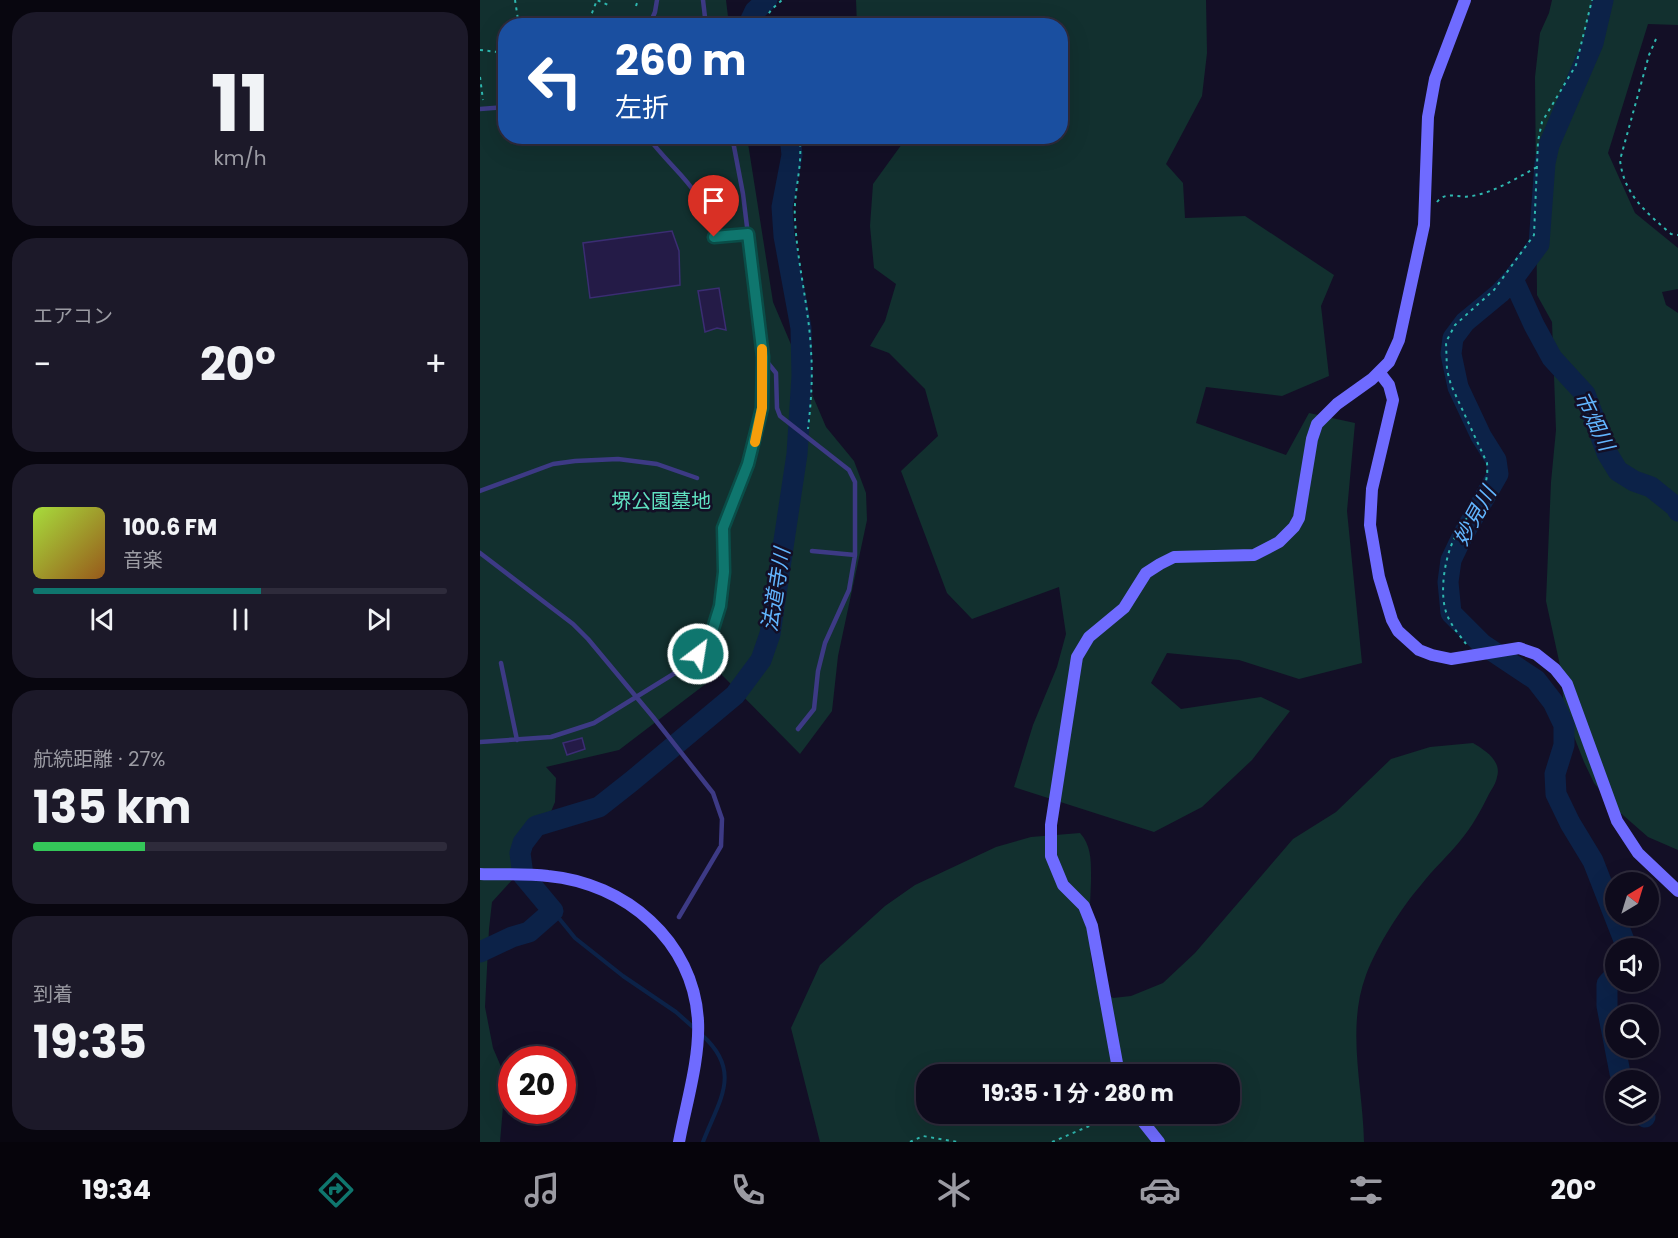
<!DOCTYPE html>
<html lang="ja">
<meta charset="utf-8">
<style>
body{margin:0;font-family:Poppins,"Noto Sans JP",sans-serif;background:#1c1929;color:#f1f3f6;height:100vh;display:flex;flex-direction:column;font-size:22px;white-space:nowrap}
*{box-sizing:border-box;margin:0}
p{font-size:20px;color:#9b9ba3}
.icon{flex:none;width:33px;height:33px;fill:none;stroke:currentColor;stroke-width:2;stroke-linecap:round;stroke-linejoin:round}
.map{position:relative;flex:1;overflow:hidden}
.side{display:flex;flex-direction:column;gap:12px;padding:12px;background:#08060f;width:480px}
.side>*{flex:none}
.hud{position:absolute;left:18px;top:18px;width:570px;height:126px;border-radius:24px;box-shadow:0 6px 24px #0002,0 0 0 2px #2e2b3b;background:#1a4fa0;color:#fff;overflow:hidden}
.needle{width:39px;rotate:38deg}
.controls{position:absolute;left:1125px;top:872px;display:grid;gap:12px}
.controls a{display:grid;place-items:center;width:54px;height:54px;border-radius:50%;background:#0e0b1c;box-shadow:0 6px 24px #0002,0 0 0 2px #2e2b3b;font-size:30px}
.speed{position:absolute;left:18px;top:1046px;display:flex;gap:12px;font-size:30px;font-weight:700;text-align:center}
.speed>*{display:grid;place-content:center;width:78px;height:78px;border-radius:50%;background:#0e0b1c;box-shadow:0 6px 24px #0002,0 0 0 2px #2e2b3b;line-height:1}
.speed .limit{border:9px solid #d22;background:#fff;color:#111}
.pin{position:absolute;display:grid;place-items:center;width:51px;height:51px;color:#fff;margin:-62px -26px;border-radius:50% 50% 50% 0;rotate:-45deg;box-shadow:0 0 6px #0007}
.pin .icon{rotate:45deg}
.me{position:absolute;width:66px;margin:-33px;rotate:31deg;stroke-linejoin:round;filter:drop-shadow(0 0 4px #0008)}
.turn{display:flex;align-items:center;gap:21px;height:126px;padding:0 18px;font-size:27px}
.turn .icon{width:78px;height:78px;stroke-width:2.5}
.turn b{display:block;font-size:42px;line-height:51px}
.big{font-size:45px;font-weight:700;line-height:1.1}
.side .widget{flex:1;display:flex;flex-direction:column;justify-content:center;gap:9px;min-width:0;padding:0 21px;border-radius:24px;background:#1c1929}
.side .dial{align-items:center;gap:0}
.dial b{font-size:78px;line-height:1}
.song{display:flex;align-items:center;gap:18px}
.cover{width:72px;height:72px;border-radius:9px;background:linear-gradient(135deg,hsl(80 70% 55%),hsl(30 70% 35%))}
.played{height:6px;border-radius:3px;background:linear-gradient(90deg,#0f766e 55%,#2e2b3b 55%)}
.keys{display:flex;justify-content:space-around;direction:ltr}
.heat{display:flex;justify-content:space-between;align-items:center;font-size:33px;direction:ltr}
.charge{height:9px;border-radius:4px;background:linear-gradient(90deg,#34c759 27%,#2e2b3b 0)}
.trip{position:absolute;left:436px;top:1064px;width:324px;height:60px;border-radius:24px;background:#0e0b1c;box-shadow:0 6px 24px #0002,0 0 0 2px #2e2b3b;font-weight:700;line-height:60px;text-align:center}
.dock{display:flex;height:96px;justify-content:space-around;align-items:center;background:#06040b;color:#9b9ba3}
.dock .icon{width:42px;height:42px}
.dock .selected{color:#0f766e}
.dock b{font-size:27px;color:#f1f3f6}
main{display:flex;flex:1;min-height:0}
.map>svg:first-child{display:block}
.green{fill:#12302f;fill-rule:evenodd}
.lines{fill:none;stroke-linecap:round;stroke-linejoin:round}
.stream{stroke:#0c2248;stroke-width:4}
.river{stroke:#0c2248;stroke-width:21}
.building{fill:#241b47;stroke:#3b2d73;stroke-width:1.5}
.path{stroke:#2fb8b0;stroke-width:2;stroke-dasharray:3 4.5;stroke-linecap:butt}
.lane{stroke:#3d3a85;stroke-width:4.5}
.secondary{stroke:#6f6bff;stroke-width:12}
.route-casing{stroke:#0a4d48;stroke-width:15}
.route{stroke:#0f766e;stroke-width:10}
.slow{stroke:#f59e0b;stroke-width:10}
.labels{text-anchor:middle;stroke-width:5;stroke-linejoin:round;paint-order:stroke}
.park-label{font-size:20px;fill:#5fe0c0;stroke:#130f26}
.water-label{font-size:21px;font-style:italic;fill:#62b6ff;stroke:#130f26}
</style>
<main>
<section class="side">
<div class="widget dial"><b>11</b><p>km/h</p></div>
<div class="widget"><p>エアコン</p>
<div class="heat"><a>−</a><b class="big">20°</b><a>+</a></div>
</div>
<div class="widget">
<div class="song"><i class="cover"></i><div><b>100.6 FM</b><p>音楽</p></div></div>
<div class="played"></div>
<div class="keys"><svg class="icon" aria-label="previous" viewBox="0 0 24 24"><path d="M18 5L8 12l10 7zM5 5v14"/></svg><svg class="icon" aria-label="pause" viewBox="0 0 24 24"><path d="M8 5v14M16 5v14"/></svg><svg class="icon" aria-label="next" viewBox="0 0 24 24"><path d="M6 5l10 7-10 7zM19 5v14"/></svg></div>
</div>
<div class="widget"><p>航続距離 · 27%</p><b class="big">135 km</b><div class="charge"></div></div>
<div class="widget"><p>到着</p><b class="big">19:35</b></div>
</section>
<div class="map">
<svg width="1198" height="1142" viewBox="0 0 1198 1142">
<rect width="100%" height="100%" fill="#130f26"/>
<path class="green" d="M0 0H246L249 25 26 26V136L267 137 293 302 346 427 374 461 386 493 387 520 358 656 352 711 320 754 240 673 139 750 66 767 76 778 75 802 67 821 48 849 34 878 12 902 9 929 5 1007 13 1048 22 1069 24 1095 20 1142H0Z
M376 0H726L727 53 722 96 686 164 703 183 705 218 765 216 854 275 841 306 849 376 802 396 726 387 716 423 806 455 829 413 875 423 867 511 882 663 819 679 759 660 687 653 671 683 701 709 781 697 810 711 772 760 722 807 674 832 534 787 553 725 577 667 586 634 579 587 492 619 467 593 421 471 458 436 445 389 409 353 390 346 405 321 416 284 394 268 390 226 393 184 427 137 580 136V26L377 25Z
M1072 0H1198V25L1168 24 1128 153 1155 213 1198 248V289L1182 292 1186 305 1198 313V850L1168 837 1136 809 1114 783 1104 762 1084 711 1081 670 1066 601 1071 482 1076 430 1072 322 1057 295 1055 77 1060 33 1069 13Z
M993 743C1005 750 1022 761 1017 777 1016 783 1012 789 1009 794 1001 810 992 827 980 841 968 856 953 869 941 885 921 908 897 946 886 975 866 1029 883 1086 884 1142H340L311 1028 340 965 405 906 435 885 516 847 551 837 600 833C612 846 611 863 611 881 610 910 607 944 614 973 616 984 625 992 633 998L651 996 683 983 715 953 813 839 856 812 911 759 950 747ZM447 1074H750V1113H447Z"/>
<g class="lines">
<path class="stream" d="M73 911 95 938 143 976 196 1012 214 1028
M222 1035C263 1072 239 1100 223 1142"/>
<path class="river" d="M1123 0 1113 43 1069 145 1065 163 1059 244 1033 279 1020 293 985 322 973 338 971 354 978 387 1001 436 1016 460 1018 474 983 535 971 560 968 582 971 613 1002 644 1056 680 1073 702 1084 725V745L1075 774 1076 794 1090 823 1113 861 1147 948
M268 26 275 11 287 0
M1033 279 1054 325 1072 358 1105 394 1127 453 1138 471 1154 481 1171 487 1196 507 1198 511
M0 952 32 937 49 932 73 911 43 875 40 853 43 843 56 826 119 807 152 781 255 695 281 660 290 634 317 454 322 376 321 328 304 236 302 207 312 155 310 136
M1136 974 1127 984V1006L1140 1073 1144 1080
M1163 1113 1165 1117"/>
</g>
<path class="building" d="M192 231 199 251 200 285 110 298 103 243Z
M239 288 246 330 237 328 225 332 218 291Z
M102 738 105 749 87 755 83 743Z"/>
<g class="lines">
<path class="path" d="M35 0 39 26
M156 6 158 0
M104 26 112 13 117 0 128 5
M281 26 291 10 302 0
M1176 39 1169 55 1140 160C1144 195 1166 212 1191 234L1198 235
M0 50 26 53
M0 77 3 100
M319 136C324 164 313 191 315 219 317 263 329 307 331 351 333 377 331 403 328 429
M957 202C966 190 980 199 992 196 1015 192 1037 178 1057 167
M986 644C981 637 974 629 970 621 959 603 963 571 969 552 973 538 981 527 989 515 1000 498 1009 485 1007 463L971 385 967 370 966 342 975 325 1014 290 1054 235 1058 141 1062 122 1096 65 1112 0
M430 1142 443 1136 478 1142
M572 1142 621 1121 630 1113"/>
<path class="lane" d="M223 0 226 26
M169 26 175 12 177 0
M0 109 26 107
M78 136 89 140 102 136
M167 136C196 175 222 185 234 237L268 234
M283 357 296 373 297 408 300 416 369 470 375 482V555L369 590 345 643 338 671 334 709 318 729
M0 491 73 464 95 461 138 459 177 464 217 478
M332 551 375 555
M0 553 93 624 108 639 173 717 233 793 242 819 241 846 199 917
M21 663 37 740
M0 742 71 737 114 723 208 665 231 635 240 606 244 572 243 528 268 464 282 408 283 357 263 194 252 136"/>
<path class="secondary" d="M899 372 909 385 913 400 892 489 890 525 899 577 912 620 918 631 939 650 952 655 971 659 1039 648 1056 654 1075 669 1087 684 1137 821 1158 853 1198 891
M0 874C23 875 46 873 68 876 145 883 214 941 218 1021 220 1059 206 1104 199 1142
M639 1074 612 926 604 906 583 885 571 856V825L597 657 609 637 644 608 666 573 680 564 694 557 774 555 799 542 814 527 819 518 832 439 837 424 857 404 892 379 909 362 919 340 944 225 948 117 955 79 985 0
M656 1113 679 1142"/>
</g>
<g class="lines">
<g class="route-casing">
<path id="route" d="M218 654 231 635 240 606 244 572 243 528 268 464 282 408 283 357 268 234 234 237"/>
</g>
<use href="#route" class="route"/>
<path class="slow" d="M275 442 282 408V349"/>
</g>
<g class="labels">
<g class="park-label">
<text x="181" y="508">堺公園墓地</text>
</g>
<g class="water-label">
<text transform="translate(1114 421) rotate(64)" y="7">市畑川</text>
<text transform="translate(995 516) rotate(-61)" y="7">妙見川</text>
<text transform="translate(296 590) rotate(-81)" y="7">法道寺川</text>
</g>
</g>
</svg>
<div class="controls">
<a><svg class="needle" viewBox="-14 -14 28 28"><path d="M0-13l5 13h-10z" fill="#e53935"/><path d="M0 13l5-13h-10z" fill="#9b9ba3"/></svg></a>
<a><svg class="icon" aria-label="sound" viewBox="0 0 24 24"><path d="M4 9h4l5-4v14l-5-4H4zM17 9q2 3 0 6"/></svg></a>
<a><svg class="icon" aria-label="search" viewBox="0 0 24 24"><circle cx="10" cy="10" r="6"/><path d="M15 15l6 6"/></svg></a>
<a><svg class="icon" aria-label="layers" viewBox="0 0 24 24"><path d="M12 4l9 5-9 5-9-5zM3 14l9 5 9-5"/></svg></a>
</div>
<div class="speed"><div class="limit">20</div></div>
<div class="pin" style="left:234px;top:237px;background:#d93025"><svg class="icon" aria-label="arrive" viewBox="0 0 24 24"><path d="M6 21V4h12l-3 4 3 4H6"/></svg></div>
<svg class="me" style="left:218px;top:654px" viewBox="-20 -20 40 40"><circle r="17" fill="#0f766e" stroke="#fff" stroke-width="3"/><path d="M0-11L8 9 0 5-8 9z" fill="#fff"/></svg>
<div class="trip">19:35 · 1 分 · 280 m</div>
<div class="hud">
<div class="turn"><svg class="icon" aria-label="left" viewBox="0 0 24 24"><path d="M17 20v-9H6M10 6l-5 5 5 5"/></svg><div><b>260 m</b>左折</div></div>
</div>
</div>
</main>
<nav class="dock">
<b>19:34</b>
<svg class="icon selected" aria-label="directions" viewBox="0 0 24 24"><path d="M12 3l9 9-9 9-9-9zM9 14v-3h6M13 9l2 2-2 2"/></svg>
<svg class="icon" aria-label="music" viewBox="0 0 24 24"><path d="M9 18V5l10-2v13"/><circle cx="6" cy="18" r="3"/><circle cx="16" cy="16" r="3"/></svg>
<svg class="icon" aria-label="phone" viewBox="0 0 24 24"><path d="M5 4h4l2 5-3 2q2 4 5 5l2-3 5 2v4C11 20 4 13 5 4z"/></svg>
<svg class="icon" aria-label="climate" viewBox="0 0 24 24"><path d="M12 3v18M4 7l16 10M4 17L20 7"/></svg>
<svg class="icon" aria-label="car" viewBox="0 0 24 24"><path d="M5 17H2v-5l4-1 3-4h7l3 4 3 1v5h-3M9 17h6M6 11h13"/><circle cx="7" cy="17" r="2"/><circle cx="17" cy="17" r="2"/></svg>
<svg class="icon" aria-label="filters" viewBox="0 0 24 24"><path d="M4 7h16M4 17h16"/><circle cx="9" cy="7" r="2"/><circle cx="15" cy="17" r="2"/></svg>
<b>20°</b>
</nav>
